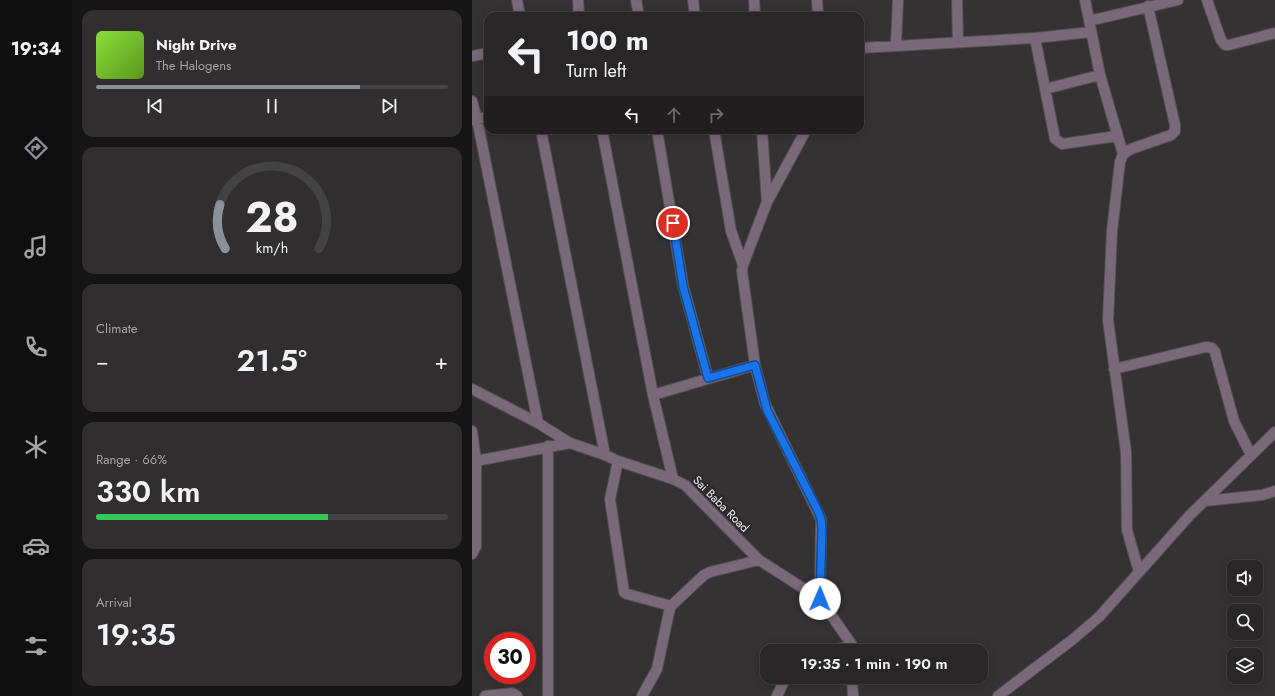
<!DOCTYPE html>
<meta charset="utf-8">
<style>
body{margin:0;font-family:Jost,sans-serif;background:#302e2f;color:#f1f3f6;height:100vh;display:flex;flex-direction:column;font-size:15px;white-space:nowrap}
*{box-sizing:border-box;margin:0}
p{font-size:13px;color:#a5a5a7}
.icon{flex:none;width:22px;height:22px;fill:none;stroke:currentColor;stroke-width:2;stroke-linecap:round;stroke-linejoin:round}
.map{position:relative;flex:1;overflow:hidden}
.side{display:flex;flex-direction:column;gap:10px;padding:10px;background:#161515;width:400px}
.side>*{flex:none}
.top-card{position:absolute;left:12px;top:12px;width:380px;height:122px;border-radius:12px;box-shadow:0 2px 10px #0003,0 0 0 1px #444344;background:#282627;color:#f1f3f6;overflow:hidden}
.buttons{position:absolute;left:755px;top:560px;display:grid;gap:8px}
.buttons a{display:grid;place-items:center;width:36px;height:36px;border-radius:8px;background:#282627;box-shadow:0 2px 10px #0003,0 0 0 1px #444344;font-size:20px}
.speed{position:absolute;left:12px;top:632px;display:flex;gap:8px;font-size:20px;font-weight:700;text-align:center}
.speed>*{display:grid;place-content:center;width:52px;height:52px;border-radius:50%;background:#282627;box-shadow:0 2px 10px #0003,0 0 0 1px #444344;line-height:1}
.speed .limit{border:6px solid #d22;background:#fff;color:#111}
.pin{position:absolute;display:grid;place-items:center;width:34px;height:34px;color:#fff;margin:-17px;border:2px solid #fff;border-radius:50%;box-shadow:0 1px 4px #0007}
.me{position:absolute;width:44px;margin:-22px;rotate:1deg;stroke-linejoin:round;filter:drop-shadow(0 0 3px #0008)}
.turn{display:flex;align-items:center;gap:14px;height:84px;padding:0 16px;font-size:18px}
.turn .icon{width:52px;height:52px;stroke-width:2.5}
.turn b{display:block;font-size:28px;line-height:34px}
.lanes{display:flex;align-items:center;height:38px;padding:0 16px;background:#0003;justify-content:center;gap:20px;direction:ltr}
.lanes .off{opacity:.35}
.big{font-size:30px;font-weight:600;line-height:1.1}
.side .tile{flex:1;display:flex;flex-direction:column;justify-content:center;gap:6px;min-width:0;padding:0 14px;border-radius:12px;background:#302e2f}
.side .dial{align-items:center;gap:0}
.dial svg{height:104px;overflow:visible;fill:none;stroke:#444344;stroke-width:7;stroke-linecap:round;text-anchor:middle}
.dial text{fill:#f1f3f6;stroke:none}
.song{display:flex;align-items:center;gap:12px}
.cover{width:48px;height:48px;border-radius:6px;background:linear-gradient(135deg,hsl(90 70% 55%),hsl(90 70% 35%))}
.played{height:4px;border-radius:2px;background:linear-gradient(90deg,#8c9099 75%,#444344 75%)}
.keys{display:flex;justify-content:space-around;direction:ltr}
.heat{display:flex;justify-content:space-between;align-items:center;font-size:22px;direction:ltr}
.charge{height:6px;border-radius:3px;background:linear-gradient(90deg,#34c759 66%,#444344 0)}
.trip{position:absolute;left:288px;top:644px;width:228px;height:40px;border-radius:12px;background:#282627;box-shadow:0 2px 10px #0003,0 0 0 1px #444344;font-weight:600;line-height:40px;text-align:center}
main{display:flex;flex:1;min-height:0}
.menu{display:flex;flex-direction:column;width:72px;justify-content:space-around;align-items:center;background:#100f10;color:#a5a5a7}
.menu .icon{width:28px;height:28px}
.menu .current{color:#8c9099}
.menu b{font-size:18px;color:#f1f3f6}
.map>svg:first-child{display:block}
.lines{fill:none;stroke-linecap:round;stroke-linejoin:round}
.minor-casing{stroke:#535052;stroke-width:12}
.minor{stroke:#7a6978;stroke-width:10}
.route-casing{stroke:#114b97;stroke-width:10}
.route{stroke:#1a73e8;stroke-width:7}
.labels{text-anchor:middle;stroke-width:4;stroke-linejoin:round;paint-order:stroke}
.street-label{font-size:12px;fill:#efedef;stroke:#2b282a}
</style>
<main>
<nav class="menu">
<b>19:34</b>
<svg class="icon current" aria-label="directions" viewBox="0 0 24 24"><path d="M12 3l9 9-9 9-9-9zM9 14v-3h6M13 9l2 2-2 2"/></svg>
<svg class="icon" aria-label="music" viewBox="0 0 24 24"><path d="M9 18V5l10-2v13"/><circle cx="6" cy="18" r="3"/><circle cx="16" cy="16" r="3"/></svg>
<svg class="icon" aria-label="phone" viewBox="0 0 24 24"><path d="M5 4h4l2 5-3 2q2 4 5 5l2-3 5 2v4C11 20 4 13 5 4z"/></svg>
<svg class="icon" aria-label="climate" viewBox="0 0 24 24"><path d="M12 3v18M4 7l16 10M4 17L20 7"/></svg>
<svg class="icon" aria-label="car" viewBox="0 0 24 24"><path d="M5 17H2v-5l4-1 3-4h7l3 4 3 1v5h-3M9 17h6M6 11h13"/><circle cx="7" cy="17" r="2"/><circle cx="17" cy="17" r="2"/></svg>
<svg class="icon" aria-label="filters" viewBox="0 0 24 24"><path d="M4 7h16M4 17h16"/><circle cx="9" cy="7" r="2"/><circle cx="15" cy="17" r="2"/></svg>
</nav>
<section class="side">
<div class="tile">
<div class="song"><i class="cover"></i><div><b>Night Drive</b><p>The Halogens</p></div></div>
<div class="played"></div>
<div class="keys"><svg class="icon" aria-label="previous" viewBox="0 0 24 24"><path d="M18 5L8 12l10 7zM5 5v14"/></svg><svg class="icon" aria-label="pause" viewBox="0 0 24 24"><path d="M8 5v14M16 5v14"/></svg><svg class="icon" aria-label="next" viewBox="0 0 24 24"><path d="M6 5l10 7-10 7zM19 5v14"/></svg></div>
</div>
<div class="tile dial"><svg viewBox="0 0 100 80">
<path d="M14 69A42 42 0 1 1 86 69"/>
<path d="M14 69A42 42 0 0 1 10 35" stroke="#8c9099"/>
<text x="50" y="56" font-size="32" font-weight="700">28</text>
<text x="50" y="72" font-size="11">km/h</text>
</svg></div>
<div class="tile"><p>Climate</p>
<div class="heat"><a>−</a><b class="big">21.5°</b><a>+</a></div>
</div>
<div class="tile"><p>Range · 66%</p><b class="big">330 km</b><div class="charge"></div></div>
<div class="tile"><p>Arrival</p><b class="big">19:35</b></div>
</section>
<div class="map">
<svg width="803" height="696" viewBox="0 0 803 696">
<rect width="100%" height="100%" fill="#353234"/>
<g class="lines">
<g class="minor-casing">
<path id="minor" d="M45 0 48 16
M106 0 107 16
M164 0 167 16
M221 0 223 16
M282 0 283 16
M345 0 346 16
M485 0 486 42
M613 0 628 75 651 154
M735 0 749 40 753 45H757L803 33
M617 21 706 0
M563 38 583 139 590 144 645 136
M424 45 426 0
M388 48 563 38 619 32
M0 56 16 53
M573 89 628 75
M0 101 5 119 66 423
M0 120 16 117
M69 130 133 455
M130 130 181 395 201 479
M185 130 211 285 236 378
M242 130 259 231 271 265
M290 130 295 202
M334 130 295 202 271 265 270 271 283 365 293 404 349 519 348 599
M642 369 734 347 740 348 743 352 762 421 779 455
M0 389 66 423 98 443 133 455 146 461 201 479 213 485 287 560 348 599 380 645V651
M181 395 283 365
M0 431 4 461V546L0 554
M4 461 98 443
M146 461 138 499 152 592 155 594 199 606
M733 501 790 495 803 491
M667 572 655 530 654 452 636 320 640 231 648 162 651 154 659 149 699 135 703 131V125L676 6
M359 651 380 645
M380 677 381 696
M13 696 40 693 45 696
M76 696V446
M170 696 185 669 197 612 199 606 232 575 238 572 287 560
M305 696 314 677
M526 696 600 640 627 617 718 515 803 432"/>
</g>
<use href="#minor" class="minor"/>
</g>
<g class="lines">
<g class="route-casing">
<path id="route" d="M201 223 211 286 236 378 283 365 295 410 346 511 349 519 350 528 348 599"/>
</g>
<use href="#route" class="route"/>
</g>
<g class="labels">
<g class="street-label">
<text transform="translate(249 504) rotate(45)" y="4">Sai Baba Road</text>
</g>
</g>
</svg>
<div class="buttons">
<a><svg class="icon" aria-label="sound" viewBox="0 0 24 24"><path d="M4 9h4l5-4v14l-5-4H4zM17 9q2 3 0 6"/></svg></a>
<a><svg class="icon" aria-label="search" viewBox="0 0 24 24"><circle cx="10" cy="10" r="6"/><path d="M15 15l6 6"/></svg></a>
<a><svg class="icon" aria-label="layers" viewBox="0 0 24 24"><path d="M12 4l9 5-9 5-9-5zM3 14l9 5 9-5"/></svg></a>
</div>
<div class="speed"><div class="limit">30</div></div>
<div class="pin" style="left:201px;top:223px;background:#d93025"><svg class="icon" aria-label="arrive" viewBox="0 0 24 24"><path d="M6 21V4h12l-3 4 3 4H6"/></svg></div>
<svg class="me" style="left:348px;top:599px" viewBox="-20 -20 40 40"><circle r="19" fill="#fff"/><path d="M0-13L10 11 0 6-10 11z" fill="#1a73e8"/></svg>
<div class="trip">19:35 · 1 min · 190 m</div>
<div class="top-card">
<div class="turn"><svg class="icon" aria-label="left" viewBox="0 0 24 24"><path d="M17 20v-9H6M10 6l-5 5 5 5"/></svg><div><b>100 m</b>Turn left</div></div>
<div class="lanes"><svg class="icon" aria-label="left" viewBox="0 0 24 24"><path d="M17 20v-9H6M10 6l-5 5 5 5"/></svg><svg class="icon off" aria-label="ahead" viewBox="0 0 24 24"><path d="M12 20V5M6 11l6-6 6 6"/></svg><svg class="icon off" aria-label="right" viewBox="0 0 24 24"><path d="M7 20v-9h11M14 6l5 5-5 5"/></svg></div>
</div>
</div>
</main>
